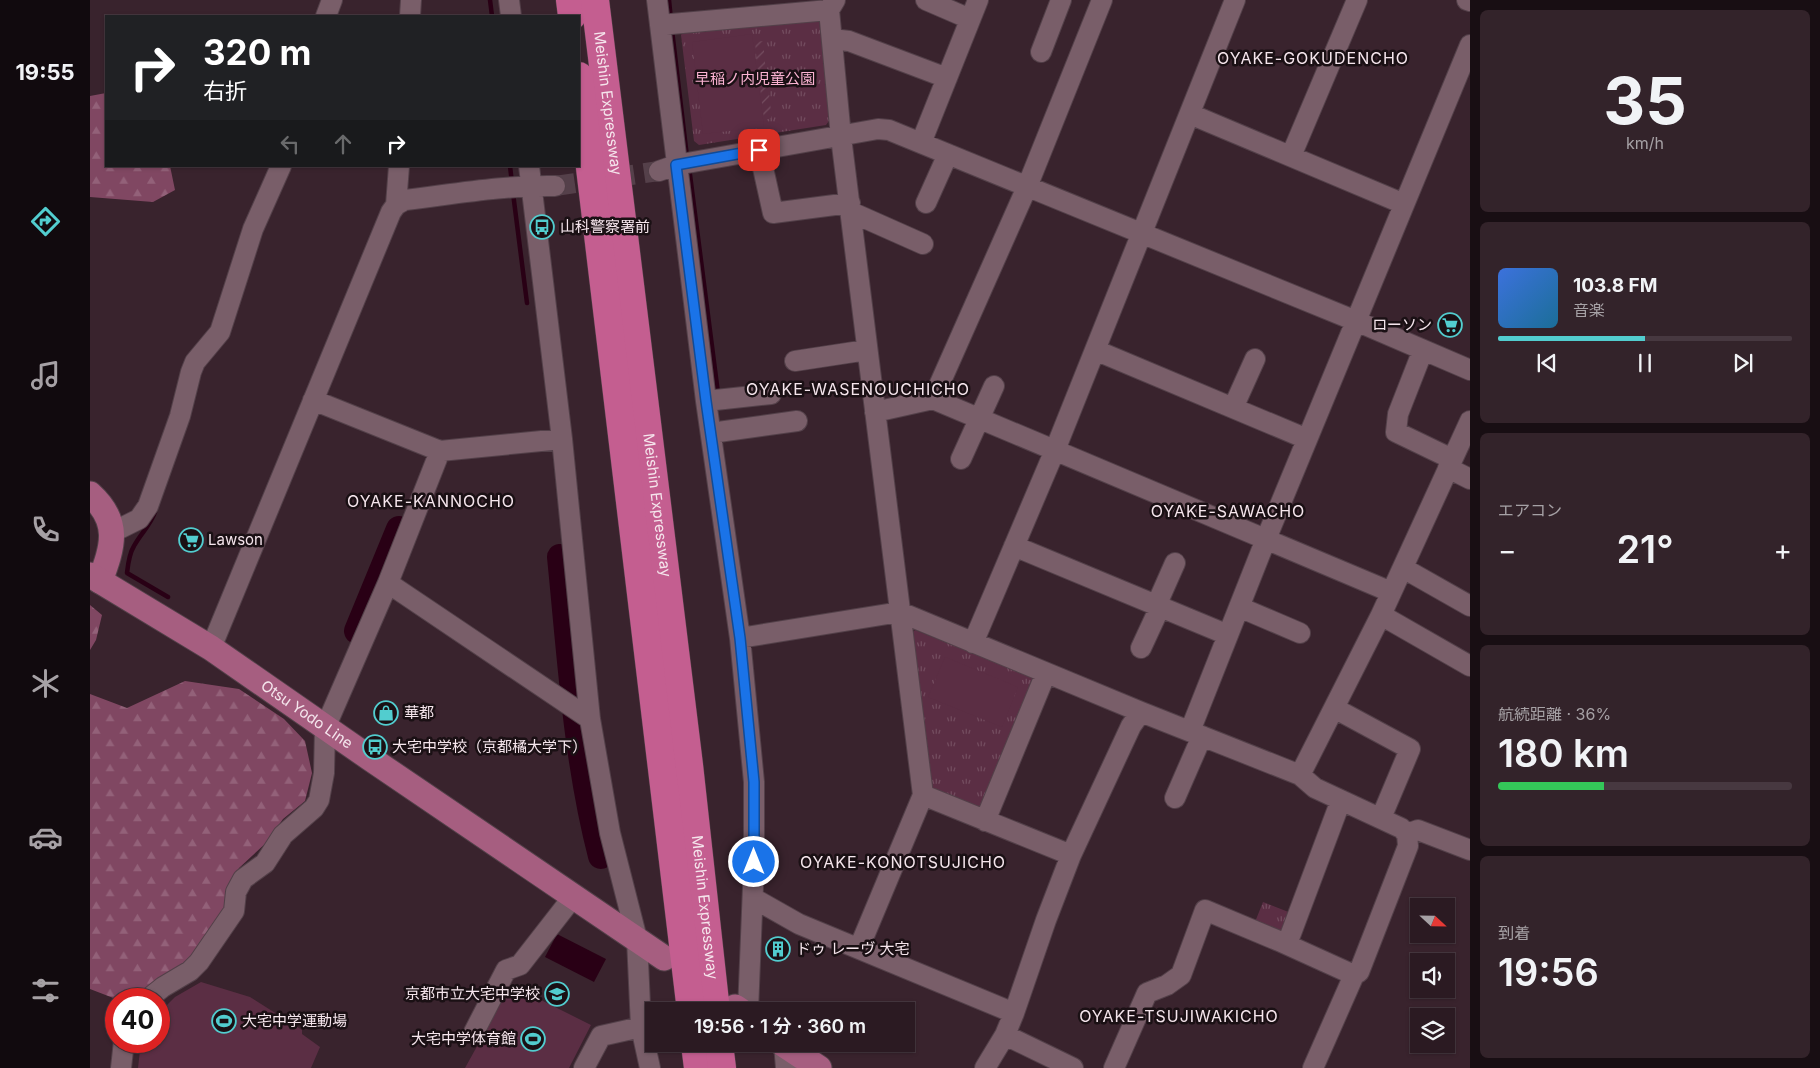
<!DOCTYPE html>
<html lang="ja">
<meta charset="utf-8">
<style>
body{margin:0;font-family:Inter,"Noto Sans JP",sans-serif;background:#33232a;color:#f1f3f6;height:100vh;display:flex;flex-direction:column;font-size:19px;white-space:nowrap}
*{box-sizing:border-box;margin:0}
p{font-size:16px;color:#a6a1a5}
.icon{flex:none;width:28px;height:28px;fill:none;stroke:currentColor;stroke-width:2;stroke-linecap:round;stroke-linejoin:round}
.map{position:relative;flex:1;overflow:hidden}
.drawer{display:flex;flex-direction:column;gap:10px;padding:10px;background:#180e13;width:350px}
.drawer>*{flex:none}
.guide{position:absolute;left:15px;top:15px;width:475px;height:152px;border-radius:0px;box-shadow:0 1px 4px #0004,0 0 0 1px #473840;background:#202124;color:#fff;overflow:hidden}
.needle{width:32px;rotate:112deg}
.fabs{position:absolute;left:1320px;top:898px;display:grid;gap:10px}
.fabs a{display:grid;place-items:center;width:45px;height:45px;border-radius:0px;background:#2b1a22;box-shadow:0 1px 4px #0004,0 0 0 1px #473840;font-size:25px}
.speed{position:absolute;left:15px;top:988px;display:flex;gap:10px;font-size:25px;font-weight:700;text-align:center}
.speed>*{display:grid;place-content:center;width:65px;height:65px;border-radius:50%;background:#2b1a22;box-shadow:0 1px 4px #0004,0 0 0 1px #473840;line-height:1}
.speed .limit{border:8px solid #d22;background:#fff;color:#111}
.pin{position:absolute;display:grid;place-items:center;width:42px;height:42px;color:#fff;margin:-21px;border-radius:10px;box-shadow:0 2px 8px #0006}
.me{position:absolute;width:55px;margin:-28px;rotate:0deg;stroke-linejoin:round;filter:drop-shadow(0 0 4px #0008)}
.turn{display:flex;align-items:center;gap:18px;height:105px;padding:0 15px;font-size:22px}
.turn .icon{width:65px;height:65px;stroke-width:2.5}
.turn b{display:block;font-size:35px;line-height:42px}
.lanes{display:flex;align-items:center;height:48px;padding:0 15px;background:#0003;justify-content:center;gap:25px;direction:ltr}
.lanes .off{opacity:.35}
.big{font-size:38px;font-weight:600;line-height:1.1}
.drawer .tile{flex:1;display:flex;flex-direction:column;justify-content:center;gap:8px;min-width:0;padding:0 18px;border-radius:8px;background:#33232a}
.drawer .dial{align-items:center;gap:0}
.dial b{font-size:65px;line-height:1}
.song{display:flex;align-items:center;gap:15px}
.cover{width:60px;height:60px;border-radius:8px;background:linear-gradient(135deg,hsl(220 70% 55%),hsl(200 70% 35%))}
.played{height:5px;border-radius:2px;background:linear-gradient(90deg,#52cdcf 50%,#473840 50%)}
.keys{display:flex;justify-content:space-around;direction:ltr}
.heat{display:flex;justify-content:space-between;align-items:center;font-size:28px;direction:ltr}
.charge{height:8px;border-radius:4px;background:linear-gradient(90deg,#34c759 36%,#473840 0)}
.trip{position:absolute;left:555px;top:1002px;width:270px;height:50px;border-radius:0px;background:#2b1a22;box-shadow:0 1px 4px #0004,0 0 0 1px #473840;font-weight:600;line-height:50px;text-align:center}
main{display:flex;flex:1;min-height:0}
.dock{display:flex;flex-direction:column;width:90px;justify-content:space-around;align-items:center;background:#110a0e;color:#a6a1a5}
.dock .icon{width:35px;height:35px}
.dock .active{color:#52cdcf}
.dock b{font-size:22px;color:#f1f3f6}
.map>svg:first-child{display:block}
.grass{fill:url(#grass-tufts)}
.forest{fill:url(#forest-firs)}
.garden{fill:url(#garden-furrows)}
.pitch{fill:#5b2e44}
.water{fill:#290015}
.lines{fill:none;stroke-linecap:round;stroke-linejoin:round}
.stream{stroke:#290015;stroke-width:4.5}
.river{stroke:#290015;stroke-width:26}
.minor-tunnel{stroke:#55404a;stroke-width:20;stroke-dasharray:20 10;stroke-linecap:butt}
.minor-casing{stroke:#534049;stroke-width:22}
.major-casing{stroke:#534049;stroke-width:27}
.highway-casing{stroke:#534049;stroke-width:29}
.minor{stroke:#795e69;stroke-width:20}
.major{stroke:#a65e80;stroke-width:25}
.highway{stroke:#c45e90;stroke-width:28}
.route-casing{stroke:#114b97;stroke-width:12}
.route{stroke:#1a73e8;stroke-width:9}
.labels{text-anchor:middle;stroke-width:5;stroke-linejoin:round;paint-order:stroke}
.park-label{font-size:15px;fill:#fbb3d2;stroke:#1a1014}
.street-label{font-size:15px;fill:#f5e5ec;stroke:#1a1014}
.poi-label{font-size:15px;fill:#f5e5ec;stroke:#1a1014;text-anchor:start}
.neighbourhood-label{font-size:16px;letter-spacing:1px;fill:#f5e5ec;stroke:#1a1014}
</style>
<main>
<nav class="dock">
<b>19:55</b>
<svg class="icon active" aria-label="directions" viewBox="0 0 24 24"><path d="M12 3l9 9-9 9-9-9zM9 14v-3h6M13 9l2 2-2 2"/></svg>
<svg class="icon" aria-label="music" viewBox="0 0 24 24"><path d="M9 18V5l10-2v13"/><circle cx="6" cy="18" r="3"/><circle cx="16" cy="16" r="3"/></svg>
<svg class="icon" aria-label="phone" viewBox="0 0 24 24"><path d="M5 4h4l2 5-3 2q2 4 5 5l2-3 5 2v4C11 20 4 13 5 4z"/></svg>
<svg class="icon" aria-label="climate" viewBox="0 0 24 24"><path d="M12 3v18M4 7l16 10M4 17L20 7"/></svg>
<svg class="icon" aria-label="car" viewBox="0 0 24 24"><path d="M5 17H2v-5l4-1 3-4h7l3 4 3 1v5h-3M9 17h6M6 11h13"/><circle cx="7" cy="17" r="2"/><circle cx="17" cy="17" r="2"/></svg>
<svg class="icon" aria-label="filters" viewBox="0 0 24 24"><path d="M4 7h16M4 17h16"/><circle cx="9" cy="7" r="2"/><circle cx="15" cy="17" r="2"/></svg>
</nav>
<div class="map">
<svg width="1380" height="1068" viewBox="0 0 1380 1068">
<defs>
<pattern id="grass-tufts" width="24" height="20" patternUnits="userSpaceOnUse" patternTransform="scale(1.25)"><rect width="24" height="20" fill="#5b2e44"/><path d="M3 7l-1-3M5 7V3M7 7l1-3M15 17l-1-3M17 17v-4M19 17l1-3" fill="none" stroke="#734c5f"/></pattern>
<pattern id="forest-firs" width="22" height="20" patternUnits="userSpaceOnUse" patternTransform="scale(1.25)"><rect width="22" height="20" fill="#804762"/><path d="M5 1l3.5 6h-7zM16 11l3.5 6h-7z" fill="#936179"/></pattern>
<pattern id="garden-furrows" width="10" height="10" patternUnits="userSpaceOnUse" patternTransform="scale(1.25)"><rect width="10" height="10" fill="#5b2e44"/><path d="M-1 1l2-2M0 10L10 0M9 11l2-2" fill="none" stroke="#734c5f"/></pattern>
</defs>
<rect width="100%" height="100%" fill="#39232d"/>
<path class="grass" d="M729 20 741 118 736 125 609 145 604 141 591 35 595 29Z
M825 630 942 677 946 689 896 811 840 795 819 636Z
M1173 902 1201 913 1192 933 1163 927Z"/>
<path class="forest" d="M16 93V166H80L85 190 63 202 0 197V96Z
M0 605 12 615 6 640 0 650Z
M95 681 149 689 194 719 215 741 222 773 215 801 193 819 177 842 149 868 133 910 107 954 77 974 47 999H26L0 989V694L37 708Z"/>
<path class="garden" d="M673 41 676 73 668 74 665 42Z
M678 86 682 119H674L670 87Z"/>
<path class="pitch" d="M662 34 674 127 613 134 602 42Z
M855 657 928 687 912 727 838 697Z
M111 982 160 997 212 1030V1034L230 1047 221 1068H48L51 1041H69V1013L85 997Z
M421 985 501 1025 479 1068H375Z"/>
<path class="water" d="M467 934 516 959 504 982 455 957Z"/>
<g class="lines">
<path class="stream" d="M400 0 402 16
M579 0 581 20
M582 30 597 157
M420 166 422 183
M599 167 628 393
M423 193 437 303
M65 512C60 526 51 533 44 546 39 554 38 564 37 573L78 597"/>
<path class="river" d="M470 557C480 656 486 760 511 856
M267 631 309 529"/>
<path class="minor-tunnel" d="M465 186 569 171"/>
<g class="minor-casing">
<path id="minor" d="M419 0 421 16
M567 0 616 401 650 638 664 782V862L658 1011
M745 0 739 10 751 137 833 795 981 855
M836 0 880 19
M1377 0 1380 1
M236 16 242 0
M320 16 321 0
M570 25 739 10
M742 39 759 41 857 78
M951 52 971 0
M1100 114 1314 204
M831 143 888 0
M669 150 683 213 760 203
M1201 156 1267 0
M439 166 472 439 500 719 520 833 547 939 551 1027 560 1068
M569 171 586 165 788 129 799 130 1266 321 1380 370
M836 203 858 154
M306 205 309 166
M761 212 833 244
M1005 350 1217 439
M1333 350 1308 414 1306 432 1362 459
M705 361 777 350
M843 399 937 187 1012 0
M223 400 350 451 472 439
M616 401 681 394
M1143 408 1165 359
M785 412 843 399 1301 592
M621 433 707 421
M871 459 904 386
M1358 468 1380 479
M23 532 49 519 58 506 90 416 101 372 105 362 130 332 163 229 191 166
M924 546 1138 635
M1313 568 1380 606
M298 583 500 719
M1066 606 1085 563
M1149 607 1210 633
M1291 615 1380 666
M650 638 810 612 1051 712 1210 775 1225 788 1311 828 1317 834 1328 830 1380 850
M883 643 965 450 1145 0
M121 648 301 212 306 205 315 200C365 194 415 185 465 186
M1051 648 1070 607
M1244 708 1320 749 1291 818
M1100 731 1176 539 1380 45
M1210 775 1291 615 1380 421
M1085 798 1112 736
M895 821 956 673
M663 898 709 924 924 1013
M1197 944 1251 800
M769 948 833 795
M58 999 73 987 100 971 109 962 144 911 146 892 153 879 175 863 193 835 224 808 229 800 234 773 235 728 298 583 350 451
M384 1032 416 970 430 965 483 897
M915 1035 983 1068
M694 1044 696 1068
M31 1068 34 1041
M494 1068 511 1036 551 1027
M895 1068 915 1035 924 1013 956 920 981 855 1041 726 1051 712
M1024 1068 1057 993 1077 985 1091 975 1115 910 1189 941 1264 975
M1223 1068 1264 975 1269 972 1318 846 1317 834"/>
</g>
<g class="major-casing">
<g id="major">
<path d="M0 494C31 522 23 546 10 581"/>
<path id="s1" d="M0 575 121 648 281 759 574 958"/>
<path d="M645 1007 651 1011"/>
<path d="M693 1044 729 1068"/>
</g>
</g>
<g class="highway-casing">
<g id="highway">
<path d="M480 0 482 16"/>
<path id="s2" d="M505 0 599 765 626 1011"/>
<path d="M489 76 601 1011"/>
<path d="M605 1044 608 1068"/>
<path d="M629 1044 632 1068"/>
</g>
</g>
<use href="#minor" class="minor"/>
<use href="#major" class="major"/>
<use href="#highway" class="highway"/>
</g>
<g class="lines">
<g class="route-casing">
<path id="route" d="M664 862V782L650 638 616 401 586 165 669 150"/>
</g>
<use href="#route" class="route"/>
</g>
<defs>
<g id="bus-ring" transform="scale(1.25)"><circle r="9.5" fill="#1a1014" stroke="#52cdcf" stroke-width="1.5"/><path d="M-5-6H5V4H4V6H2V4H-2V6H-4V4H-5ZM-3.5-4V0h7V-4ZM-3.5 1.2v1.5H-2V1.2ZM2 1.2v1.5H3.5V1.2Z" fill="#52cdcf"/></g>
<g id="supermarket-ring" transform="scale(1.25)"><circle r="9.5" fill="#1a1014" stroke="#52cdcf" stroke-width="1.5"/><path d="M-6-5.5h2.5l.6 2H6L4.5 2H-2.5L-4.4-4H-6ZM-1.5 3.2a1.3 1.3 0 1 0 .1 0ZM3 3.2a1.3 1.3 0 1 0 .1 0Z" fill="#52cdcf"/></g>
<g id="shop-ring" transform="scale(1.25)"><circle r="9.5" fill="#1a1014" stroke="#52cdcf" stroke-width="1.5"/><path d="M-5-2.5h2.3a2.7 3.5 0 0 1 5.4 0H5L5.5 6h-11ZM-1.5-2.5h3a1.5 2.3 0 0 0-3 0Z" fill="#52cdcf"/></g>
<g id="building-ring" transform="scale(1.25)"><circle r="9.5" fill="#1a1014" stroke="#52cdcf" stroke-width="1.5"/><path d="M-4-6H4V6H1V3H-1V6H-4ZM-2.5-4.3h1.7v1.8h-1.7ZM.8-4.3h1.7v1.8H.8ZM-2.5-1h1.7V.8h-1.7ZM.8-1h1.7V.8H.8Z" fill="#52cdcf"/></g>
<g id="school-ring" transform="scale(1.25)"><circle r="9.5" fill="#1a1014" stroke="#52cdcf" stroke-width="1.5"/><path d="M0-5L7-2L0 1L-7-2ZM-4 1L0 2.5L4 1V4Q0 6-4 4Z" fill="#52cdcf"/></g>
<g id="stadium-ring" transform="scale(1.25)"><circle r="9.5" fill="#1a1014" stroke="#52cdcf" stroke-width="1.5"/><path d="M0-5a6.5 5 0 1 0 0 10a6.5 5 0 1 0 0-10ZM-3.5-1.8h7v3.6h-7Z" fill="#52cdcf"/></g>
</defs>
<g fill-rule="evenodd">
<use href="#bus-ring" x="452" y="227"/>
<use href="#supermarket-ring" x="1360" y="325"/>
<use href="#supermarket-ring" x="101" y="540"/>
<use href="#shop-ring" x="296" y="713"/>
<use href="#bus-ring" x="285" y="747"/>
<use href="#building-ring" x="688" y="949"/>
<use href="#school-ring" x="467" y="994"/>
<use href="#stadium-ring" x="134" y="1021"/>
<use href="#stadium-ring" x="443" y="1039"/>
</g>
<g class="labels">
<g class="park-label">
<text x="665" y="84">早稲ノ内児童公園</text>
</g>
<g class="street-label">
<text dy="5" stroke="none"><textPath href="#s2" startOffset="104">Meishin Expressway</textPath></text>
<text dy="5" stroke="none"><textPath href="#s2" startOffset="509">Meishin Expressway</textPath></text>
<text dy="5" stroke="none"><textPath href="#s1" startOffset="258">Otsu Yodo Line</textPath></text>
<text dy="5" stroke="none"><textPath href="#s2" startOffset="914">Meishin Expressway</textPath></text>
</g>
<g class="poi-label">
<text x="470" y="232">山科警察署前</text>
<text x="1342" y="330" text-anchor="end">ローソン</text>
<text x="118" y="545">Lawson</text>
<text x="314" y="718">華都</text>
<text x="302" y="752">大宅中学校（京都橘大学下）</text>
<text x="706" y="954">ドゥ レーヴ 大宅</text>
<text x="450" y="999" text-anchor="end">京都市立大宅中学校</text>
<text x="152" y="1026">大宅中学運動場</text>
<text x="426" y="1044" text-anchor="end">大宅中学体育館</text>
</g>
<g class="neighbourhood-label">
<text x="1223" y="64">OYAKE-GOKUDENCHO</text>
<text x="768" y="395">OYAKE-WASENOUCHICHO</text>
<text x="341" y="507">OYAKE-KANNOCHO</text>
<text x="1138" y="517">OYAKE-SAWACHO</text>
<text x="813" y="868">OYAKE-KONOTSUJICHO</text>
<text x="1089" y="1022">OYAKE-TSUJIWAKICHO</text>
</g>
</g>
</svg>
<div class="fabs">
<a><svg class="needle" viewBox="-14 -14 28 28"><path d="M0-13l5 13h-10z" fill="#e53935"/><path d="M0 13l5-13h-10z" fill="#a6a1a5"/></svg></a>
<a><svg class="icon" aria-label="sound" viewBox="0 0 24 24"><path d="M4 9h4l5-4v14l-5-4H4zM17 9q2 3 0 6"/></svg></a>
<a><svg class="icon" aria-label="layers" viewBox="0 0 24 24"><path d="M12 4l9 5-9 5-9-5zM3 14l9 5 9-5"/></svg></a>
</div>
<div class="speed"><div class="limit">40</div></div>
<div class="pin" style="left:669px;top:150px;background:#d93025"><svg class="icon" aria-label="arrive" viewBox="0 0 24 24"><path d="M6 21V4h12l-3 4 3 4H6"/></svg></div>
<svg class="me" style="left:664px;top:862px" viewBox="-20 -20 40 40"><circle r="17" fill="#1a73e8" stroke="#fff" stroke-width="3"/><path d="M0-11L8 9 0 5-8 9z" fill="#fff"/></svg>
<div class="trip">19:56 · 1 分 · 360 m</div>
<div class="guide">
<div class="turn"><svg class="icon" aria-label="right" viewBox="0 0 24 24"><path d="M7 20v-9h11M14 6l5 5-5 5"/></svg><div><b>320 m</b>右折</div></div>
<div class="lanes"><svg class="icon off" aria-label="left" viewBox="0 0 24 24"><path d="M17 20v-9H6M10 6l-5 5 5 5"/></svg><svg class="icon off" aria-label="ahead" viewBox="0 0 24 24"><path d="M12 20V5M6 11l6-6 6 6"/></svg><svg class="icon" aria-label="right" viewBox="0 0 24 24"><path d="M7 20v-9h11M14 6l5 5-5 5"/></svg></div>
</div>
</div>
<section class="drawer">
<div class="tile dial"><b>35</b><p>km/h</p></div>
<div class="tile">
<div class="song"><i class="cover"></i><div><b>103.8 FM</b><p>音楽</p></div></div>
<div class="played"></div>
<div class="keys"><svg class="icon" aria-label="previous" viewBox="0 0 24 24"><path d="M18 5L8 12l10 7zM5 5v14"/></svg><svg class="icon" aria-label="pause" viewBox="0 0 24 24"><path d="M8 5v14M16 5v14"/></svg><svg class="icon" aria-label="next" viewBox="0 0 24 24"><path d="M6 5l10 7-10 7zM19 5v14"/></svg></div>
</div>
<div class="tile"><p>エアコン</p>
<div class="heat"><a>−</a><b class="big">21°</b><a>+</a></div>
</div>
<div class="tile"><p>航続距離 · 36%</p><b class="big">180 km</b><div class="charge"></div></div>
<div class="tile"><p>到着</p><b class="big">19:56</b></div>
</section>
</main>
